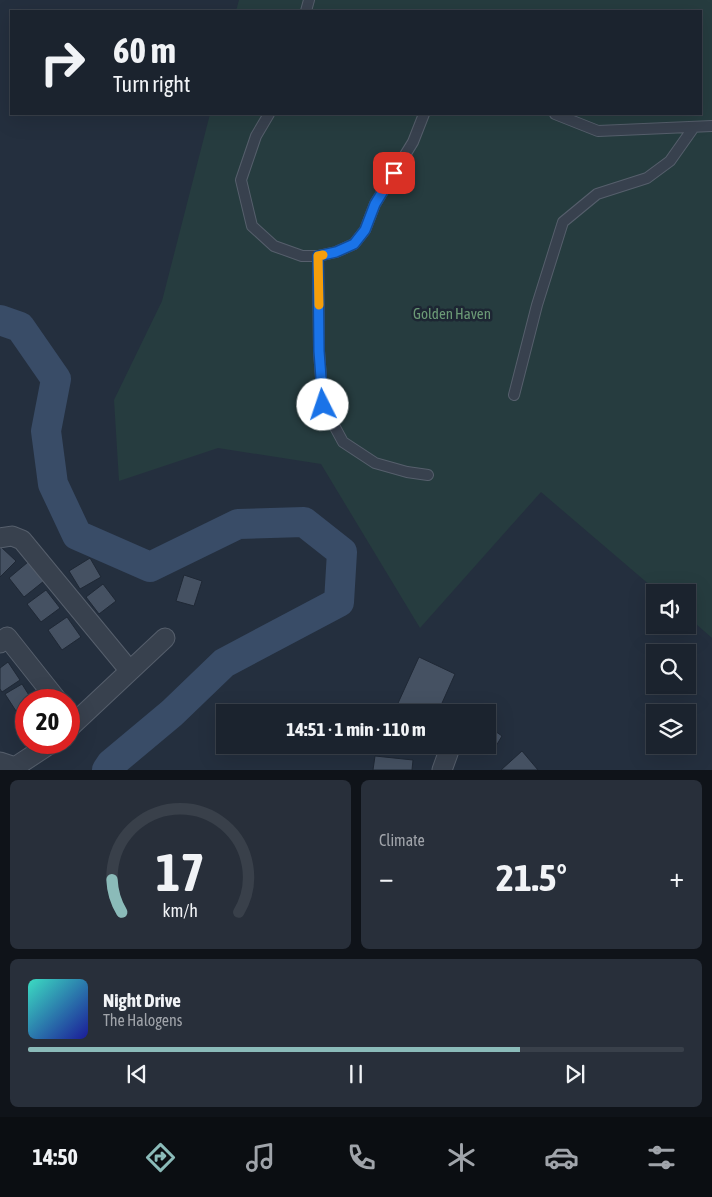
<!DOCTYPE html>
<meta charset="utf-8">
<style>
body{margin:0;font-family:"Asap Condensed",sans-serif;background:#282f3a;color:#f1f3f6;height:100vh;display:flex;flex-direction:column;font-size:19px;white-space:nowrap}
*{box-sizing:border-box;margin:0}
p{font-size:16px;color:#a0a4aa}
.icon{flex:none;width:28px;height:28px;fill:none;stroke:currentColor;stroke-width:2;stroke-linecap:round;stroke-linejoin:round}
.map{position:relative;height:770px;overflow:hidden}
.details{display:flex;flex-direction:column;gap:10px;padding:10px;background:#0f1319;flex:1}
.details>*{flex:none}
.guide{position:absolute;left:10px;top:10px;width:692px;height:105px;border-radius:0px;box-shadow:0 5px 20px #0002,0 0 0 1px #39404a;background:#1b232e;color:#f1f3f6;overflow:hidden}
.buttons{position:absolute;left:646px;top:584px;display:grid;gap:10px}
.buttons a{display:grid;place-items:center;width:50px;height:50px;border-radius:0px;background:#1b232e;box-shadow:0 5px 20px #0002,0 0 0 1px #39404a;font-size:25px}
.speed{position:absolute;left:15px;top:689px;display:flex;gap:10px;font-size:25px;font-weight:700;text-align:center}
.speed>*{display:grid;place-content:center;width:65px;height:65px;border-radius:50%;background:#1b232e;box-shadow:0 5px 20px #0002,0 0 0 1px #39404a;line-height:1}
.speed .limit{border:8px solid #d22;background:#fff;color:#111}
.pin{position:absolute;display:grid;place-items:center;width:42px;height:42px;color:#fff;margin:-21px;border-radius:10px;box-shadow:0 2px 8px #0006}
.me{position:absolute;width:55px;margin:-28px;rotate:356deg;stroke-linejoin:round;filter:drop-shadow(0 0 4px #0008)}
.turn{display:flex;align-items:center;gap:18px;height:105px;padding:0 20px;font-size:22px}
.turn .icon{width:65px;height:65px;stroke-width:2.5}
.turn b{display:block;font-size:35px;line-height:42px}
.big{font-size:38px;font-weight:700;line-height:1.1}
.details .widget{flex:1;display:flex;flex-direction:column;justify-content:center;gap:8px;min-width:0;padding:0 18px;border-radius:8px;background:#282f3a}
.details .dial{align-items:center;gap:0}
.dial svg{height:130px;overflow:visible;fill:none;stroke:#39404a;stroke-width:7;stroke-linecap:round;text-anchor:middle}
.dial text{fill:#f1f3f6;stroke:none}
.song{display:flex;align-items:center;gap:15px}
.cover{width:60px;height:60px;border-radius:8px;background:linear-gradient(135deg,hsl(170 70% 55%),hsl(240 70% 35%))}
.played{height:5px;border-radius:2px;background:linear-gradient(90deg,#8bbbb9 75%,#39404a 75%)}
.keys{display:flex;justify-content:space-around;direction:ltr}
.heat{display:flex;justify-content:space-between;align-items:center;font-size:28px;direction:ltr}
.details .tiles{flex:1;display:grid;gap:10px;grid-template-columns:1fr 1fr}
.widget:last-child{grid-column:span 2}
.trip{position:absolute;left:216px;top:704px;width:280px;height:50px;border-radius:0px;background:#1b232e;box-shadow:0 5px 20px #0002,0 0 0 1px #39404a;font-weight:700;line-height:50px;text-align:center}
.tabs{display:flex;height:80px;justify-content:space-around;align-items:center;background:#0b0e12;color:#a0a4aa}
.tabs .icon{width:35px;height:35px}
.tabs .active{color:#8bbbb9}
.tabs b{font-size:22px;color:#f1f3f6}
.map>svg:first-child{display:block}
.green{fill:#263c3f}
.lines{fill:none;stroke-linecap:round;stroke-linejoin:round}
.river{stroke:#394c67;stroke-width:30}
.building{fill:#455162;stroke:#1f2835}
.service-casing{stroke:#565f6c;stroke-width:12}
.minor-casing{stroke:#565f6c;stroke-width:21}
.service{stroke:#38414e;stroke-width:10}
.minor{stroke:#38414e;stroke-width:19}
.route-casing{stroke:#114b97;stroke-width:12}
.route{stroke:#1a73e8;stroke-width:9}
.slow{stroke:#f59e0b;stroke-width:9}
.labels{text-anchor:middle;stroke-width:5;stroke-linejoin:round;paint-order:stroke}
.park-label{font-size:15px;fill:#6b9a76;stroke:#1d2633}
</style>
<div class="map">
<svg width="712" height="770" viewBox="0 0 712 770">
<rect width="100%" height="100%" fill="#242f3e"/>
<path class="green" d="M239 0H712V638L688 617V592H658L541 492 420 628 321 464 218 448 119 481 114 400 162 301 210 114H701V11H236Z"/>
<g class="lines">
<path class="river" d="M0 320 20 327 56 379 46 431 53 484 77 535 150 567 238 524 304 522 342 552 339 602 224 663 172 713 111 764 107 770"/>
</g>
<path class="building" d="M0 546 16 561 0 577Z
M90 558 101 577 80 589 69 571Z
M28 562 44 581 24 597 9 578Z
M184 575 202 581 194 606 176 601Z
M103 584 116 601 99 614 86 597Z
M46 590 60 608 41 622 27 604Z
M67 617 81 637 62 650 48 630Z
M419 657 455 674 438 712H394Z
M8 662 20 680 2 692 0 689V668Z
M22 684 32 700H26V705L16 711 5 694Z
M488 726 502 736 493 751 483 745H488Z
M522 751 538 770H501Z
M375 756 413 760 412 770H373Z"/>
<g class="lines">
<g class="service-casing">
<path id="service" d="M306 11 309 0
M269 114 256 136 241 180 252 226 274 246 302 256H318L336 252 354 244 365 230 375 204 413 142 424 114
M555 114 598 131 712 126
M318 256 319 351 323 405 343 442 375 463 407 472 428 475
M514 395 537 305 563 222 597 194 647 178 670 161 694 127"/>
</g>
<g class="minor-casing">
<path id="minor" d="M0 538 12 536 22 540 130 671
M0 643 7 637 57 700
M69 728 165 638
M0 762 15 767 53 742
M442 770 451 745"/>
</g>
<use href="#service" class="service"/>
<use href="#minor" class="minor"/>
</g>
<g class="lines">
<g class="route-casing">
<path id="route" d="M323 405 319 351 318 256 336 252 354 244 365 230 375 204 394 173"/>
</g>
<use href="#route" class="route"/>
<path class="slow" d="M319 305 318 256 323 255"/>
</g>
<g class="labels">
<g class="park-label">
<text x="452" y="319">Golden Haven</text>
</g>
</g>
</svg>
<div class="buttons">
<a><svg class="icon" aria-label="sound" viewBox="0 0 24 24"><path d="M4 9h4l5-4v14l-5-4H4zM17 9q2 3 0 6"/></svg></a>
<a><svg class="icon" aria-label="search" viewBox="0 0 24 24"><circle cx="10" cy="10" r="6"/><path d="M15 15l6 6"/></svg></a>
<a><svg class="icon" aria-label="layers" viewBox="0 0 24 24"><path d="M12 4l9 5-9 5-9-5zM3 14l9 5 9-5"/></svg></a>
</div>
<div class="speed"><div class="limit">20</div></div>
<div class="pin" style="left:394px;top:173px;background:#d93025"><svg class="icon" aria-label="arrive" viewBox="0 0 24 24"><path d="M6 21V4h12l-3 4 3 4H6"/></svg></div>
<svg class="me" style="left:323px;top:405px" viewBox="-20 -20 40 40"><circle r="19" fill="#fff"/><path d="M0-13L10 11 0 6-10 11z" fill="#1a73e8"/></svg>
<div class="trip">14:51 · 1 min · 110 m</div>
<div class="guide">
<div class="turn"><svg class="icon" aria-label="right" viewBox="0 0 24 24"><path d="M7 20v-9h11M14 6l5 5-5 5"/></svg><div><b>60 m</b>Turn right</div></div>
</div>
</div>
<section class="details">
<div class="tiles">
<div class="widget dial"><svg viewBox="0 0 100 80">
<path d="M14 69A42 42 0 1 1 86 69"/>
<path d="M14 69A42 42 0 0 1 8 49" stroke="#8bbbb9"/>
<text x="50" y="56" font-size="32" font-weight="700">17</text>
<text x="50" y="72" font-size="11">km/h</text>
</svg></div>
<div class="widget"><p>Climate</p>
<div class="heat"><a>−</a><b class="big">21.5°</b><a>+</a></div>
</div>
<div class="widget">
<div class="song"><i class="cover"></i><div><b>Night Drive</b><p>The Halogens</p></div></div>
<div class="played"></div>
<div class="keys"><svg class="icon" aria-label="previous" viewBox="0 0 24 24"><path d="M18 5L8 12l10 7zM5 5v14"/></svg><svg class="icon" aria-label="pause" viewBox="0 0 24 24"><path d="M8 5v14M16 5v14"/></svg><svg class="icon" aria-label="next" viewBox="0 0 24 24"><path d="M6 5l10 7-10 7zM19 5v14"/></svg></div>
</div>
</div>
</section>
<nav class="tabs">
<b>14:50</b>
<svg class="icon active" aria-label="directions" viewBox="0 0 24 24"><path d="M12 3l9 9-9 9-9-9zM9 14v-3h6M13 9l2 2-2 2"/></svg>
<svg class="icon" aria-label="music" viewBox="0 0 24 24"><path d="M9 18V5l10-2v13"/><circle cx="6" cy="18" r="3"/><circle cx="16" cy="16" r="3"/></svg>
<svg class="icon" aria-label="phone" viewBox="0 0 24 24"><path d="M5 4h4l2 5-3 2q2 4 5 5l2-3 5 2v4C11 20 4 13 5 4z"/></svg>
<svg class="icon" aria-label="climate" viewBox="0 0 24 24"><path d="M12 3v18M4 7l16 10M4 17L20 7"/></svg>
<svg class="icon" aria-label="car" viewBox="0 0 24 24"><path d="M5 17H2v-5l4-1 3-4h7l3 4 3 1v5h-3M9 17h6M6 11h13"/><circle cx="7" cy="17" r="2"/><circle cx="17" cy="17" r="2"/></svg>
<svg class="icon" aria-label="filters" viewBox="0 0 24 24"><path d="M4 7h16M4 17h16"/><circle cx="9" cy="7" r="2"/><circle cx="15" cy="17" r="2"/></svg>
</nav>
